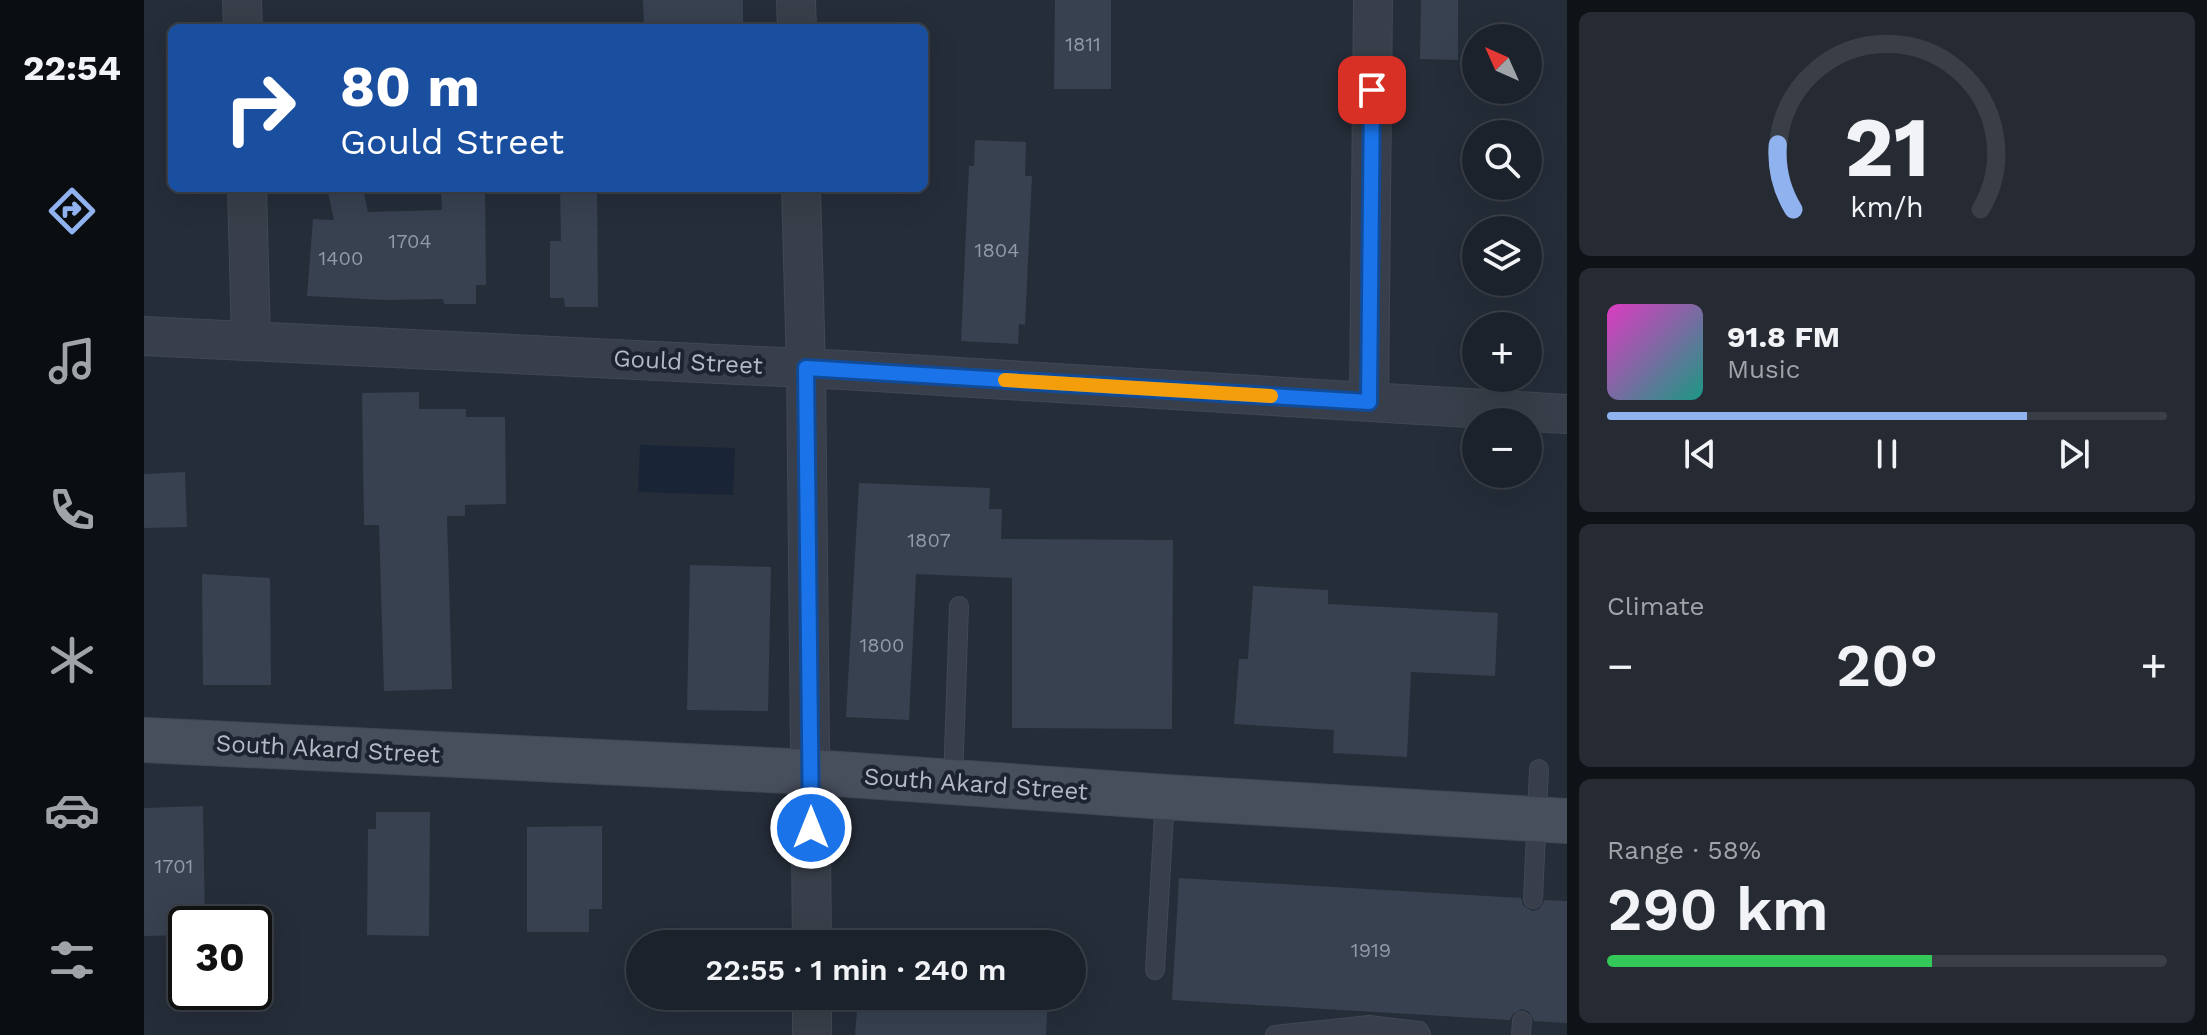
<!DOCTYPE html>
<meta charset="utf-8">
<style>
body{margin:0;font-family:"Work Sans",sans-serif;background:#252a33;color:#f1f3f6;height:100vh;display:flex;flex-direction:column;font-size:30px;white-space:nowrap}
*{box-sizing:border-box;margin:0}
p{font-size:26px;color:#a0a4a9}
.icon{flex:none;width:44px;height:44px;fill:none;stroke:currentColor;stroke-width:2;stroke-linecap:round;stroke-linejoin:round}
.map{position:relative;flex:1;overflow:hidden}
.drawer{display:flex;flex-direction:column;gap:12px;padding:12px;background:#0f1318;width:640px}
.drawer>*{flex:none}
.hud{position:absolute;left:24px;top:24px;width:760px;height:168px;border-radius:12px;box-shadow:0 8px 32px #0002,0 0 0 2px #3a3f47;background:#1a4fa0;color:#fff;overflow:hidden}
.needle{width:52px;rotate:315deg}
.fabs{position:absolute;left:1318px;top:24px;display:grid;gap:16px}
.fabs a{display:grid;place-items:center;width:80px;height:80px;border-radius:50%;background:#1c222b;box-shadow:0 8px 32px #0002,0 0 0 2px #3a3f47;font-size:40px}
.speed{position:absolute;left:24px;top:906px;display:flex;gap:16px;font-size:40px;font-weight:700;text-align:center}
.speed>*{display:grid;place-content:center;width:104px;height:104px;border-radius:50%;background:#1c222b;box-shadow:0 8px 32px #0002,0 0 0 2px #3a3f47;line-height:1}
.speed .limit{border:4px solid #111;border-radius:12px;background:#fff;color:#111}
.pin{position:absolute;display:grid;place-items:center;width:68px;height:68px;color:#fff;margin:-34px;border-radius:16px;box-shadow:0 4px 12px #0006}
.me{position:absolute;width:88px;margin:-44px;rotate:0deg;stroke-linejoin:round;filter:drop-shadow(0 0 6px #0008)}
.turn{display:flex;align-items:center;gap:28px;height:168px;padding:0 40px;font-size:36px}
.turn .icon{width:104px;height:104px;stroke-width:2.5}
.turn b{display:block;font-size:56px;line-height:68px}
.big{font-size:60px;font-weight:600;line-height:1.1}
.drawer .tile{flex:1;display:flex;flex-direction:column;justify-content:center;gap:12px;min-width:0;padding:0 28px;border-radius:12px;background:#252a33}
.drawer .dial{align-items:center;gap:0}
.dial svg{height:208px;overflow:visible;fill:none;stroke:#3a3f47;stroke-width:7;stroke-linecap:round;text-anchor:middle}
.dial text{fill:#f1f3f6;stroke:none}
.song{display:flex;align-items:center;gap:24px}
.cover{width:96px;height:96px;border-radius:12px;background:linear-gradient(135deg,hsl(310 70% 55%),hsl(170 70% 35%))}
.played{height:8px;border-radius:4px;background:linear-gradient(90deg,#90b2ee 75%,#3a3f47 75%)}
.keys{display:flex;justify-content:space-around;direction:ltr}
.heat{display:flex;justify-content:space-between;align-items:center;font-size:44px;direction:ltr}
.charge{height:12px;border-radius:6px;background:linear-gradient(90deg,#34c759 58%,#3a3f47 0)}
.trip{position:absolute;left:482px;top:930px;width:460px;height:80px;border-radius:40px;background:#1c222b;box-shadow:0 8px 32px #0002,0 0 0 2px #3a3f47;font-weight:600;line-height:80px;text-align:center}
main{display:flex;flex:1;min-height:0}
.menu{display:flex;flex-direction:column;width:144px;justify-content:space-around;align-items:center;background:#0b0e11;color:#a0a4a9}
.menu .icon{width:56px;height:56px}
.menu .on{color:#90b2ee}
.menu b{font-size:36px;color:#f1f3f6}
.map>svg:first-child{display:block}
.water{fill:#192436}
.building{fill:#374150}
.lines{fill:none;stroke-linecap:round;stroke-linejoin:round}
.lane-casing{stroke:#414853;stroke-width:20}
.street-casing{stroke:#414853;stroke-width:40}
.secondary-casing{stroke:#414853;stroke-width:46}
.lane{stroke:#383f4a;stroke-width:18}
.street{stroke:#383f4a;stroke-width:38}
.secondary{stroke:#474e5c;stroke-width:44}
.route-casing{stroke:#114b97;stroke-width:20}
.route{stroke:#1a73e8;stroke-width:14}
.slow{stroke:#f59e0b;stroke-width:14}
.labels{text-anchor:middle;stroke-width:8;stroke-linejoin:round;paint-order:stroke}
.number-label{font-size:20px;fill:#929aa6}
.street-label{font-size:24px;fill:#b3bac5;stroke:#1d242f}
</style>
<main>
<nav class="menu">
<b>22:54</b>
<svg class="icon on" aria-label="directions" viewBox="0 0 24 24"><path d="M12 3l9 9-9 9-9-9zM9 14v-3h6M13 9l2 2-2 2"/></svg>
<svg class="icon" aria-label="music" viewBox="0 0 24 24"><path d="M9 18V5l10-2v13"/><circle cx="6" cy="18" r="3"/><circle cx="16" cy="16" r="3"/></svg>
<svg class="icon" aria-label="phone" viewBox="0 0 24 24"><path d="M5 4h4l2 5-3 2q2 4 5 5l2-3 5 2v4C11 20 4 13 5 4z"/></svg>
<svg class="icon" aria-label="climate" viewBox="0 0 24 24"><path d="M12 3v18M4 7l16 10M4 17L20 7"/></svg>
<svg class="icon" aria-label="car" viewBox="0 0 24 24"><path d="M5 17H2v-5l4-1 3-4h7l3 4 3 1v5h-3M9 17h6M6 11h13"/><circle cx="7" cy="17" r="2"/><circle cx="17" cy="17" r="2"/></svg>
<svg class="icon" aria-label="filters" viewBox="0 0 24 24"><path d="M4 7h16M4 17h16"/><circle cx="9" cy="7" r="2"/><circle cx="15" cy="17" r="2"/></svg>
</nav>
<div class="map">
<svg width="1423" height="1035" viewBox="0 0 1423 1035">
<rect width="100%" height="100%" fill="#252d39"/>
<path class="water" d="M496 445 591 448 589 495 494 492Z"/>
<path class="building" d="M499 0H599V28H500Z
M911 0H967V89H910Z
M1277 0H1314V60L1276 59Z
M831 140 882 142 881 176H888L881 325 875 324 874 344 817 341 825 166H830Z
M183 188H219L224 212 298 210 297 188H341L342 285H332V304H300L299 299 242 300 163 296 169 219 190 220Z
M416 188H453L454 307H421L420 298H406V241H417Z
M275 392V409H322V417H361L362 504 321 505V516H303L308 689 240 691 235 525H220L218 393Z
M41 472 43 527 0 528V474Z
M715 483 846 488 845 509H858L857 539 1029 540 1028 729 868 728V578L772 574 765 720 702 717Z
M546 565 627 567 624 711 543 710Z
M58 574 126 578 127 685H59Z
M1109 586 1184 590V604L1354 613 1351 676 1267 672 1263 757 1189 753 1190 730 1090 724 1095 659H1104Z
M59 806 61 924H42V935L0 936V808Z
M232 812H286L285 936 223 935 224 829H232Z
M458 826V909H445V932H383V827Z
M1035 878 1377 898 1379 905 1388 911 1395 909 1401 900 1423 901V1023L1390 1021 1385 1012 1378 1009 1369 1014 1366 1020 1028 1000Z
M726 996H904L902 1035H711L714 998 726 999Z"/>
<g class="lines">
<g class="lane-casing">
<path id="lane" d="M809 782 815 606
M1389 899 1395 769
M1011 970 1021 797
M1131 1035 1225 1025 1275 1031 1277 1035
M1377 1035 1378 1021"/>
</g>
<g class="street-casing">
<path id="street" d="M98 0 99 28
M652 0 653 28
M103 188 107 340
M657 188 662 368 668 944
M0 336 699 370 1423 414
M1225 402 1229 0
M668 996V1035"/>
</g>
<g class="secondary-casing">
<path id="secondary" d="M0 740 666 772 1021 797 1423 821"/>
</g>
<use href="#lane" class="lane"/>
<use href="#street" class="street"/>
<use href="#secondary" class="secondary"/>
</g>
<g class="lines">
<g class="route-casing">
<path id="route" d="M667 828 662 368 1225 402 1228 90"/>
</g>
<use href="#route" class="route"/>
<path class="slow" d="M861 380 1127 396"/>
</g>
<g class="labels">
<g class="number-label">
<text x="939" y="51">1811</text>
<text x="266" y="248">1704</text>
<text x="853" y="257">1804</text>
<text x="197" y="265">1400</text>
<text x="785" y="547">1807</text>
<text x="738" y="652">1800</text>
<text x="30" y="873">1701</text>
<text x="1227" y="957">1919</text>
</g>
<g class="street-label">
<text transform="translate(544 362) rotate(3)" y="8">Gould Street</text>
<text transform="translate(184 749) rotate(3)" y="8">South Akard Street</text>
<text transform="translate(832 784) rotate(4)" y="8">South Akard Street</text>
</g>
</g>
</svg>
<div class="fabs">
<a><svg class="needle" viewBox="-14 -14 28 28"><path d="M0-13l5 13h-10z" fill="#e53935"/><path d="M0 13l5-13h-10z" fill="#a0a4a9"/></svg></a>
<a><svg class="icon" aria-label="search" viewBox="0 0 24 24"><circle cx="10" cy="10" r="6"/><path d="M15 15l6 6"/></svg></a>
<a><svg class="icon" aria-label="layers" viewBox="0 0 24 24"><path d="M12 4l9 5-9 5-9-5zM3 14l9 5 9-5"/></svg></a>
<a>+</a>
<a>−</a>
</div>
<div class="speed"><div class="limit">30</div></div>
<div class="pin" style="left:1228px;top:90px;background:#d93025"><svg class="icon" aria-label="arrive" viewBox="0 0 24 24"><path d="M6 21V4h12l-3 4 3 4H6"/></svg></div>
<svg class="me" style="left:667px;top:828px" viewBox="-20 -20 40 40"><circle r="17" fill="#1a73e8" stroke="#fff" stroke-width="3"/><path d="M0-11L8 9 0 5-8 9z" fill="#fff"/></svg>
<div class="trip">22:55 · 1 min · 240 m</div>
<div class="hud">
<div class="turn"><svg class="icon" aria-label="right" viewBox="0 0 24 24"><path d="M7 20v-9h11M14 6l5 5-5 5"/></svg><div><b>80 m</b>Gould Street</div></div>
</div>
</div>
<section class="drawer">
<div class="tile dial"><svg viewBox="0 0 100 80">
<path d="M14 69A42 42 0 1 1 86 69"/>
<path d="M14 69A42 42 0 0 1 8 44" stroke="#90b2ee"/>
<text x="50" y="56" font-size="32" font-weight="700">21</text>
<text x="50" y="72" font-size="11">km/h</text>
</svg></div>
<div class="tile">
<div class="song"><i class="cover"></i><div><b>91.8 FM</b><p>Music</p></div></div>
<div class="played"></div>
<div class="keys"><svg class="icon" aria-label="previous" viewBox="0 0 24 24"><path d="M18 5L8 12l10 7zM5 5v14"/></svg><svg class="icon" aria-label="pause" viewBox="0 0 24 24"><path d="M8 5v14M16 5v14"/></svg><svg class="icon" aria-label="next" viewBox="0 0 24 24"><path d="M6 5l10 7-10 7zM19 5v14"/></svg></div>
</div>
<div class="tile"><p>Climate</p>
<div class="heat"><a>−</a><b class="big">20°</b><a>+</a></div>
</div>
<div class="tile"><p>Range · 58%</p><b class="big">290 km</b><div class="charge"></div></div>
</section>
</main>
